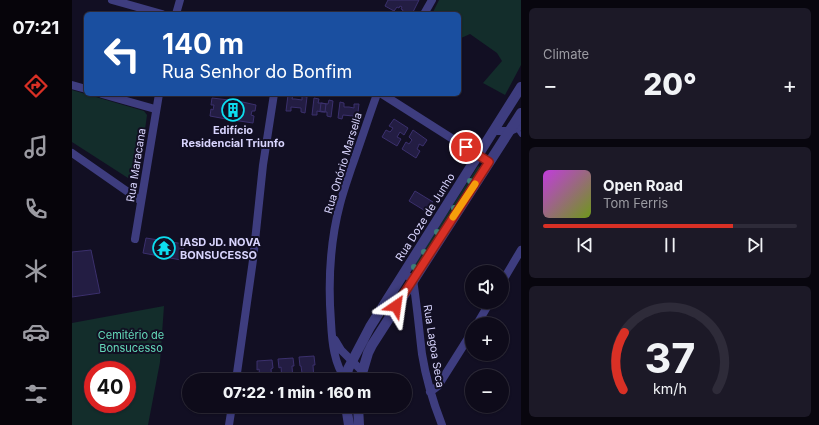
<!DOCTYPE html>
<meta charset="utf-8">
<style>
body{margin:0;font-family:Inter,sans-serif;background:#1c1927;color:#f1f3f6;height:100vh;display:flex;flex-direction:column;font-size:15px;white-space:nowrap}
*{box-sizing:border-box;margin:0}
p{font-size:13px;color:#9b9ba2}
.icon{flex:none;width:22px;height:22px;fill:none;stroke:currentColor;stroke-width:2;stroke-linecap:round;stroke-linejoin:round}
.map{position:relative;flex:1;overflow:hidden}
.sheet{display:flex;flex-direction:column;gap:8px;padding:8px;background:#08060e;width:298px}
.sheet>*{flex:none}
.banner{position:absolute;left:12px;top:12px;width:377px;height:84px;border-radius:6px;box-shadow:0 1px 3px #0004,0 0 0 1px #2e2b39;background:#1a4fa0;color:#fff;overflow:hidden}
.tools{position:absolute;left:393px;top:265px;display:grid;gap:8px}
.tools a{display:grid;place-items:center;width:44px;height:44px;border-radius:50%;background:#0e0b1a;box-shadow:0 1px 3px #0004,0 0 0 1px #2e2b39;font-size:20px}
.speed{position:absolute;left:12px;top:361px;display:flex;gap:8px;font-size:20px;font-weight:700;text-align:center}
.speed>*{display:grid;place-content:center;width:52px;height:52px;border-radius:50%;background:#0e0b1a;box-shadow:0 1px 3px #0004,0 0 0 1px #2e2b39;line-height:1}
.speed .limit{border:6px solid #d22;background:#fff;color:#111}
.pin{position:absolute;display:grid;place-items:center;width:34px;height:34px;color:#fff;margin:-17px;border:2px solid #fff;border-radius:50%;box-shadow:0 1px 4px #0007}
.me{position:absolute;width:44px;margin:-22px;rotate:32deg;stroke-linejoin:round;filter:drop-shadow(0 0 3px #0008)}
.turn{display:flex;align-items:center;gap:14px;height:84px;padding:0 12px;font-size:18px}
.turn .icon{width:52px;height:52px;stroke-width:2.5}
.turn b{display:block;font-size:28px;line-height:34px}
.big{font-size:30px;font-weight:800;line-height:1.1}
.sheet .tile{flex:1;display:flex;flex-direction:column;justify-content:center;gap:6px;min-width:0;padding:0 14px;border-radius:6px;background:#1c1927}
.sheet .dial{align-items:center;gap:0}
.dial svg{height:104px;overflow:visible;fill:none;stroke:#2e2b39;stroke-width:7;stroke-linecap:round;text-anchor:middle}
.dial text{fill:#f1f3f6;stroke:none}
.song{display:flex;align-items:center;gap:12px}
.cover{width:48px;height:48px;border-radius:6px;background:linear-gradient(135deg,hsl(290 70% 55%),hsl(80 70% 35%))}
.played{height:4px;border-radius:2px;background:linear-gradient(90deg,#d93025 75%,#2e2b39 75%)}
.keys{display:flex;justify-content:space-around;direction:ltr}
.heat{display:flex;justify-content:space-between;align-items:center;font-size:22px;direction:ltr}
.trip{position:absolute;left:110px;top:373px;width:230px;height:40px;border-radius:20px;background:#0e0b1a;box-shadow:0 1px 3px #0004,0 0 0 1px #2e2b39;font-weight:800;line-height:40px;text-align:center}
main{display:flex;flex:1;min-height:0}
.tabs{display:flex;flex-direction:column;width:72px;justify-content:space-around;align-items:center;background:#06040a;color:#9b9ba2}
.tabs .icon{width:28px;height:28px}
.tabs .active{color:#d93025}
.tabs b{font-size:18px;color:#f1f3f6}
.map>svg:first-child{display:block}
.green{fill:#132d2b;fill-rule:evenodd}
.building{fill:#231d43;stroke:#3b306d}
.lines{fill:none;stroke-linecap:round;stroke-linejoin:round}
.service{stroke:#3e3d7f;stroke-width:4}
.minor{stroke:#3e3d7f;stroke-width:8}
.tertiary{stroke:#3e3d7f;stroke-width:10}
.tree{fill:#3f7e76}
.route-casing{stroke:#8d1f18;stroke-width:10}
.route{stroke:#d93025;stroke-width:7}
.slow{stroke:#f59e0b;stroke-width:7}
.labels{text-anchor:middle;stroke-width:4;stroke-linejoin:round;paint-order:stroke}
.poi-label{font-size:11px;font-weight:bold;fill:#d8d4fd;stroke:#120f23}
.street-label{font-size:11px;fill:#d8d4fd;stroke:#120f23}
.park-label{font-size:11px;fill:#64d9b9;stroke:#120f23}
</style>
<main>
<nav class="tabs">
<b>07:21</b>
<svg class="icon active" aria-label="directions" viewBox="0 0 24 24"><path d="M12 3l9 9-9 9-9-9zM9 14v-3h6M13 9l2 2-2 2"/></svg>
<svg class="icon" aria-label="music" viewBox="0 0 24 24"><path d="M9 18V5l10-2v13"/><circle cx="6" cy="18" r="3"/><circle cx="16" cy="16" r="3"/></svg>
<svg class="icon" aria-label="phone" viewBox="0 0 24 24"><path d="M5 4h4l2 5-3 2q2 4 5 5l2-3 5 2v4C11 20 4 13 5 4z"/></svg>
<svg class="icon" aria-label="climate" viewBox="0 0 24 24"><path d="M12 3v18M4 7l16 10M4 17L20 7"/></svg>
<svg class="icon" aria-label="car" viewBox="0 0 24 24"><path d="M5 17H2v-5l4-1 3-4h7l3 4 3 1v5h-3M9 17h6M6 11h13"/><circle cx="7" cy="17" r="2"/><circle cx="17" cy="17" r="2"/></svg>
<svg class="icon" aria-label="filters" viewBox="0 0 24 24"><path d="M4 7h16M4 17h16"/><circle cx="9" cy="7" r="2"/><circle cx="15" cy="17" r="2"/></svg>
</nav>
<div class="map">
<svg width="449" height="425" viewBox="0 0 449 425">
<rect width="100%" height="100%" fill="#120f23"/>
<path class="green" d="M367 0H449V65L433 95 411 83 430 61 425 53 398 34 387 39V14H360Z
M0 90 72 111 75 115 67 174 62 178H56L0 142Z
M406 166 408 167 341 272 339 270Z
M92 306 88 362 76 425H0V323ZM21 370H55V404H21Z"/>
<path class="building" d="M316 0H347L340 14H329L331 10 329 9 330 7 328 6 327 8 325 7 322 11 313 6Z
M216 95H221L220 99H223L230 100V96L235 97 233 113 229 112V108L219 107V111H214Z
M140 98 157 100V99L184 105 183 111H180L179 115 182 116 181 123 154 119 138 116 139 109 141 110 142 105H139Z
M242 98 247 99 246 103H249L256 104 257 100 261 101 259 117 255 116V112H250L245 111V115H240Z
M268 102 272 103V107H277L282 108V104H287L285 121 280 120 281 116 271 115 270 119 266 118Z
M249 103 254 104 253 112 248 111Z
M322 119 336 128 332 135 328 132 325 137 329 139 325 146 310 137 314 130 318 132 319 131 321 128 317 126Z
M341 130 355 140 351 146 347 144V145L345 149 348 151 344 158 330 149 334 142 337 144 340 140 337 137Z
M343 191 361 202 355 212 337 201Z
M74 238 112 244 109 260 71 253Z
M19 250 28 293 0 297V252Z
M242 356 243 365H241L242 380H231L229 366H228L227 357Z
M221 358 222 366H220L221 380H210L209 367 207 368 206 359Z
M200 360 201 368 199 369 200 380H188L187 369 185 370V361Z"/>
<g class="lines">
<path class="service" d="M445 129 449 135"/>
<path class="minor" d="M40 0 90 14
M104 14 108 0
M352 14 360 0
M0 85 14 89
M30 94 83 109
M310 94 417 162
M422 131H438L449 126
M0 153 69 201
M63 239 87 94
M332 273 341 280C345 305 347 329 350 354 354 379 361 402 370 425
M430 282 449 250
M405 324 418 302
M263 340 269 350 290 371
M164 380 181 260 191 165 202 94
M274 380C262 364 260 342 259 322 256 283 258 242 268 204 271 192 275 181 279 169 288 144 296 119 305 94
M358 392 366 386 400 332
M157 425 160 406"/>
<path class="tertiary" d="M274 380 276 369 298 327 449 87
M288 380 296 353 300 345 449 113
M274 406 277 425
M286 406 287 425"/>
</g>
<g class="tree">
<circle cx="398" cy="181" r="3"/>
<circle cx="382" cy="208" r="3"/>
<circle cx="365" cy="232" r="3"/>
<circle cx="352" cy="252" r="3"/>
<circle cx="342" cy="267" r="3"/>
</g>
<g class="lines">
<g class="route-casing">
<path id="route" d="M324 306 417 162 394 147"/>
</g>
<use href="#route" class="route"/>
<path class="slow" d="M381 217 403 184"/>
</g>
<defs>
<g id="building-ring" transform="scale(1.15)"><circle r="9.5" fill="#120f23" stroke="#0dddef" stroke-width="1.5"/><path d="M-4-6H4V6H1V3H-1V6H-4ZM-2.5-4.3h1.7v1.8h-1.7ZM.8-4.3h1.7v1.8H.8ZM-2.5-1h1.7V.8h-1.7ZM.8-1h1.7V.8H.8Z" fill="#0dddef"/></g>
<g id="temple-ring" transform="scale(1.15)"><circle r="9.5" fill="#120f23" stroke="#0dddef" stroke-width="1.5"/><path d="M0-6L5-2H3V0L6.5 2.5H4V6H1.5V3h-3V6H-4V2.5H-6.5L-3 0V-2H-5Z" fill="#0dddef"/></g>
</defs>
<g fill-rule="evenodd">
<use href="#building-ring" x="161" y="110"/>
<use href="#temple-ring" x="92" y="248"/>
</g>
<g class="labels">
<g class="poi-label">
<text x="161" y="134">Edifício<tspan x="161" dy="13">Residencial Triunfo</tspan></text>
<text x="108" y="246" text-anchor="start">IASD JD. NOVA<tspan x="108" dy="13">BONSUCESSO</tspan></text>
</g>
<g class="street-label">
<text transform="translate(271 163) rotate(-73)" y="4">Rua Onório Marsella</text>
<text transform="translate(64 165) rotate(-81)" y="4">Rua Maracana</text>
<text transform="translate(353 217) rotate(-58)" y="4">Rua Doze de Junho</text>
<text transform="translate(362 346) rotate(81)" y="4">Rua Lagoa Seca</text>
</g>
<g class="park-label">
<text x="59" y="339">Cemitério de<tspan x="59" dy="13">Bonsucesso</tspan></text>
</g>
</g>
</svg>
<div class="tools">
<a><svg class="icon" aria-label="sound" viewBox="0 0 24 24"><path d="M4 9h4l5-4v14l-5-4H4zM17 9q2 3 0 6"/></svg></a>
<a>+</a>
<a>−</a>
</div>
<div class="speed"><div class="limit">40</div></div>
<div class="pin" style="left:394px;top:147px;background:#d93025"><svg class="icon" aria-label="arrive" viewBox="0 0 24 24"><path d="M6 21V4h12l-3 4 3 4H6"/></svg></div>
<svg class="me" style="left:324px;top:306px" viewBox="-20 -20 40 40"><path d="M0-17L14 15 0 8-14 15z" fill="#d93025" stroke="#fff" stroke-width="4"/></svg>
<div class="trip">07:22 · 1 min · 160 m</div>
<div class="banner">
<div class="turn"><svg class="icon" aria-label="left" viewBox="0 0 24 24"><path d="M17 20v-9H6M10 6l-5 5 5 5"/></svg><div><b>140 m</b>Rua Senhor do Bonfim</div></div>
</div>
</div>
<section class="sheet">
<div class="tile"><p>Climate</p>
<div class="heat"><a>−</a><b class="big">20°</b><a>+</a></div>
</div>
<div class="tile">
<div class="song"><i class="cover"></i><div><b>Open Road</b><p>Tom Ferris</p></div></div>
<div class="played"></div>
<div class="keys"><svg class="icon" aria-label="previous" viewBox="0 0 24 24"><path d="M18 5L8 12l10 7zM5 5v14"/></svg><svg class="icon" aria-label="pause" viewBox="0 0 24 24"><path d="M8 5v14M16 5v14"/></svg><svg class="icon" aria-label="next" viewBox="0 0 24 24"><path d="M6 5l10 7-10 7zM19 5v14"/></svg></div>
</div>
<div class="tile dial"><svg viewBox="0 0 100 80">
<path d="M14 69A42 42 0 1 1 86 69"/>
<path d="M14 69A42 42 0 0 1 15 25" stroke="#d93025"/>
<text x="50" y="56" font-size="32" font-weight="700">37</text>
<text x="50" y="72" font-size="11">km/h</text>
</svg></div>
</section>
</main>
